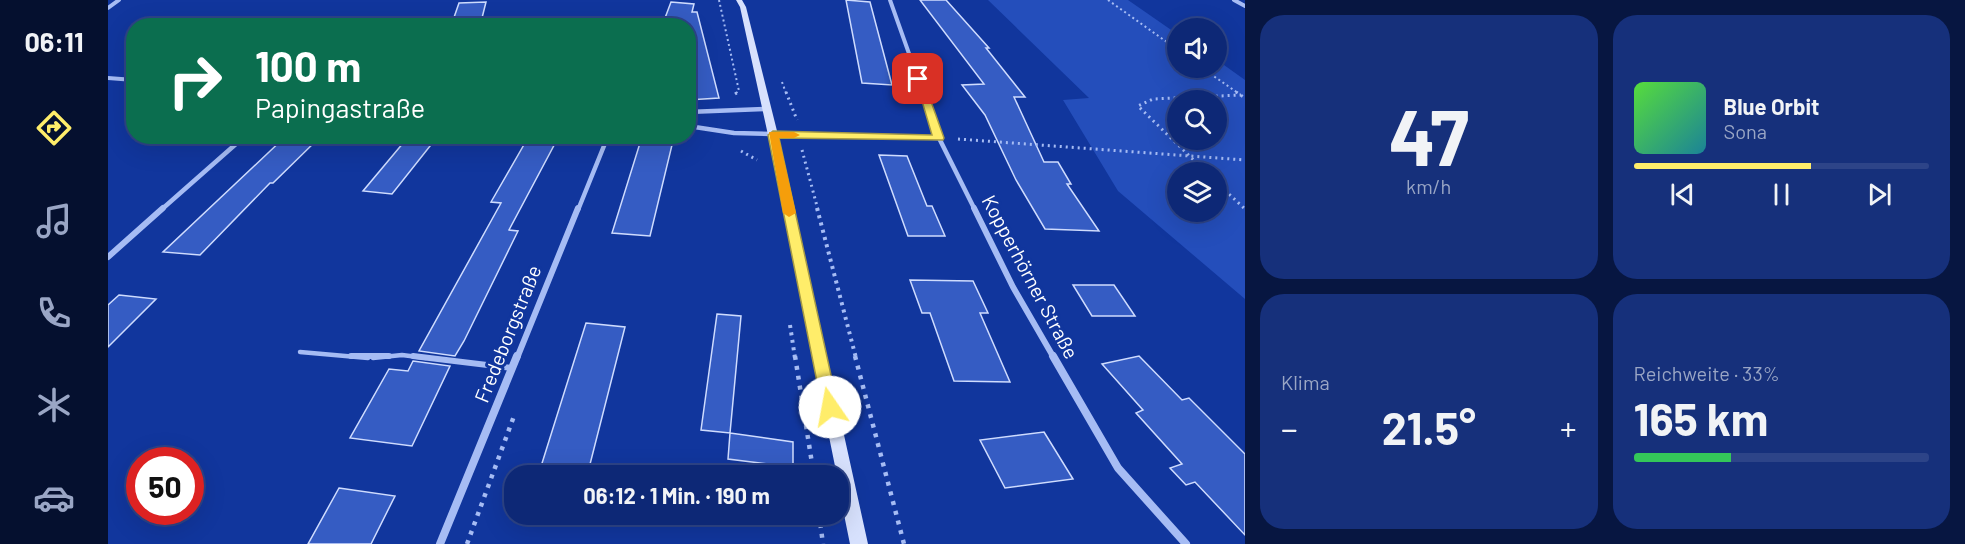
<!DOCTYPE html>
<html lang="de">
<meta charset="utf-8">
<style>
body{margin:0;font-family:Barlow,sans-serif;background:#16307b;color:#f1f3f6;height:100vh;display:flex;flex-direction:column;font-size:22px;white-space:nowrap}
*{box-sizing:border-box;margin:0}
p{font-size:20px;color:#9aa6c5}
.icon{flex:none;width:33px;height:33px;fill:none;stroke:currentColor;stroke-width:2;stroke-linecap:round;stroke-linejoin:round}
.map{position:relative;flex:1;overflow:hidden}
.side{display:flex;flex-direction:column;gap:15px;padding:15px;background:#071641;width:720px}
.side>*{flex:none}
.hud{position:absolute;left:18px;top:18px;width:570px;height:126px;border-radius:24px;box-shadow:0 6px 24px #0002,0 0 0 2px #2d4488;background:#0b6e4f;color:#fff;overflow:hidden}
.controls{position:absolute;left:1059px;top:18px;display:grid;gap:12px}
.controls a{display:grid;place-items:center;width:60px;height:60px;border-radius:50%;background:#0d2876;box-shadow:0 6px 24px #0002,0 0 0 2px #2d4488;font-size:30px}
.speed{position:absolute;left:18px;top:447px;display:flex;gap:12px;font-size:30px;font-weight:700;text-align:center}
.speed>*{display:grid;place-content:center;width:78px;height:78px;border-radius:50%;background:#0d2876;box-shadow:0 6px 24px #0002,0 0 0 2px #2d4488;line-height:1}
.speed .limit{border:9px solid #d22;background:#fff;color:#111}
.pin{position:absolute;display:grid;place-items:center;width:51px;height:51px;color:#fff;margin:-26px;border-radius:12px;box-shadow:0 3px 9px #0006}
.me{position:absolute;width:66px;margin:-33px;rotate:348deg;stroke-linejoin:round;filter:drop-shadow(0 0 4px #0008)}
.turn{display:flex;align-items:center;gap:21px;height:126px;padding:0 30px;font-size:27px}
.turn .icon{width:78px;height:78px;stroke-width:2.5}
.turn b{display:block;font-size:42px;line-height:51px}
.big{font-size:45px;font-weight:700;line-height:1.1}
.side .card{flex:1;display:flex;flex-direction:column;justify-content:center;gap:9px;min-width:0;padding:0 21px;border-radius:24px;background:#16307b}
.side .dial{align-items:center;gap:0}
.dial b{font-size:78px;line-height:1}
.song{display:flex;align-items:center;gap:18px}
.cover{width:72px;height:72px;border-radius:9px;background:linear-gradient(135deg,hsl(110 70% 55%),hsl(190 70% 35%))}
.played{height:6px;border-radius:3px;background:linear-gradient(90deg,#ffed6a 60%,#2d4488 60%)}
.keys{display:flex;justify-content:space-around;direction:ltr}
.heat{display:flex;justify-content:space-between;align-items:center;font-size:33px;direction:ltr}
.charge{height:9px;border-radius:4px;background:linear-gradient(90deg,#34c759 33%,#2d4488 0)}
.side .tiles{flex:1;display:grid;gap:15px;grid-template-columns:repeat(2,1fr)}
.trip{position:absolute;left:396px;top:465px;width:345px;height:60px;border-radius:24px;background:#0d2876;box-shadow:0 6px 24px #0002,0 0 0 2px #2d4488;font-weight:700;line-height:60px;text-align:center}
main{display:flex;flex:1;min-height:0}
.tab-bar{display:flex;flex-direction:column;width:108px;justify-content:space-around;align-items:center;background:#05102f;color:#9aa6c5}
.tab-bar .icon{width:42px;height:42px}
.tab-bar .on{color:#ffed6a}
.tab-bar b{font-size:27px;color:#f1f3f6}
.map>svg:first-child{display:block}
.green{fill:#244ebb;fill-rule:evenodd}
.building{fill:#355cc3;stroke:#cfdcfe;stroke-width:1.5}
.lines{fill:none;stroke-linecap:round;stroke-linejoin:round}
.path-far3{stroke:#a6bcf4;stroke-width:2;stroke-dasharray:2 3;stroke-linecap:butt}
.path-far2{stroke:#a6bcf4;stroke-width:3;stroke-dasharray:2 4;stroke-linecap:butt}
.path-far1{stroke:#a6bcf4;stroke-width:4;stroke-dasharray:3 4.5;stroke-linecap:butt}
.path{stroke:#a6bcf4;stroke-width:4.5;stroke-dasharray:4 6;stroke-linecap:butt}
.lane-far1{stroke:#a6bcf4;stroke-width:4.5}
.lane{stroke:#a6bcf4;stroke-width:6}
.street-far3{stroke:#a6bcf4;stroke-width:4}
.street-far2{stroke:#a6bcf4;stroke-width:4.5}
.street-far1{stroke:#a6bcf4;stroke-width:6}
.street{stroke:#a6bcf4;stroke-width:8}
.secondary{fill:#d7e1fd;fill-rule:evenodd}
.route{fill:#ffed6a;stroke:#a69a45;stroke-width:1.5}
.slow{fill:#f59e0b}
.labels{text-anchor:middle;stroke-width:6;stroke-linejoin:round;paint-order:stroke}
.street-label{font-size:20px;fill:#fff;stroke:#11369d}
</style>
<main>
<nav class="tab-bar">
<b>06:11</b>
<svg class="icon on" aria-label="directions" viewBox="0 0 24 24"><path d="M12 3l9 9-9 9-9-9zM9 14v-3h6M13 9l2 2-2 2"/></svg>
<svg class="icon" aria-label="music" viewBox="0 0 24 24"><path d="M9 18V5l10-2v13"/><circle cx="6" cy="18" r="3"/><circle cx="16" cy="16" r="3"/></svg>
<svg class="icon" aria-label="phone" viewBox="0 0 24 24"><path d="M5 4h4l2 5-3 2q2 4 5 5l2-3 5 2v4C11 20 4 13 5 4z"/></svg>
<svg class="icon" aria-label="climate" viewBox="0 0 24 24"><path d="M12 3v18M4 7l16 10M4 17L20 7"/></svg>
<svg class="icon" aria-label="car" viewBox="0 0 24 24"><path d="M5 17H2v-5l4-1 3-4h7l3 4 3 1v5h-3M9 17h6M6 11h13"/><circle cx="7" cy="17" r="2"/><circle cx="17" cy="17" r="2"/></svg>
</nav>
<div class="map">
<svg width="1137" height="544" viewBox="0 0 1137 544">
<rect width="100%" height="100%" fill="#11369d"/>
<path class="green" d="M880 0H1020L1069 34 1070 68H1108L1109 60 1137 80V299L1010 191 955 100 981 98ZM1070 100H1108V140H1070ZM1070 172H1108V212H1070Z"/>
<path class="building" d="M738 0 762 2 784 85 754 83Z
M812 0H838L881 48H878L917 97H906L936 162H950L963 184H959L991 231 937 229 908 180 877 115 854 85 876 84Z
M378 2 372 26H343L351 3Z
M563 2 586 4 584 12H589L611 98 580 100V25L554 26Z
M178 136H213L165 183H162L92 255 55 252Z
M301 136H330L284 194 255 191Z
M421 136H451L401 230 410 231 356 341 347 356 311 351 393 203 383 202Z
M532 143 564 145 542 236 504 233Z
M771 155 799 156 819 206H824L837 236H800Z
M802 280 865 281 880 313H872L902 382 846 381 822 313H814Z
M965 285H1006L1027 316H984Z
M11 295 48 299 0 347V305Z
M609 314 633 316 622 433 593 430Z
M478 323 517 327 479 476H430Z
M1031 356 1074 400 1081 398 1137 454V535L1087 482 1078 485 1062 468 1074 464 1028 413 1035 410 994 364Z
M305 361 342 366 304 446 242 438 281 369 300 371Z
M936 432 965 479 897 488 872 440Z
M622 433 685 442V467L620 459Z
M231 488 287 496 263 544H200Z"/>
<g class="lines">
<path class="path-far3" d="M611 0 631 91 628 93
M1000 0 1070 50
M1094 68 1130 93
M674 82 678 93"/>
<path class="path-far2" d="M678 92 689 120
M1128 92 1137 98
M627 94 630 92
M850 139 1137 160
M694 150 710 210
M633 151 649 160
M1098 172 1030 106 1045 99 1133 95
M1108 182 1137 209"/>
<path class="path-far1" d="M709 208 748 358
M682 325 687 358"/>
<path class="path" d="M687 356 706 476
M747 356 796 544
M711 514 715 544
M359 544 406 416"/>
<path class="lane-far1" d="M192 352 260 358
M265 358 294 355 318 358"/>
<path class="lane" d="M243 356H281
M305 356 404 368"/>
<path class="street-far3" d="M782 0 815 93
M1126 0 1137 6
M0 8 11 0
M0 78 26 80"/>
<path class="street-far2" d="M815 92 831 138 867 210
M580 112 659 109
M580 126 626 133 831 138
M53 210 137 136
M470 210 500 136"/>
<path class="street-far1" d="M866 208 905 287 946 358
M0 257 55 208
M409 358 470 208"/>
<path class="street" d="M945 356 1010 468 1078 544
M332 544 409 356"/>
<path class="secondary" d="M628 0H634L638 7 670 135 760 544H742L730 485V476H729L660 135 632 7Z"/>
</g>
<path class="route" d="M807 77 815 79 836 138 835 140 671 138 730 407 728 412H716L714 407 660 135 665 131 824 135Z"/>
<path class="slow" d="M661 132H686L692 135 686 138H671L688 213 681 217 675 213Z"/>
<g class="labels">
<g class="street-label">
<text transform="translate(922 277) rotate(62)" y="7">Kopperhörner Straße</text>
<text transform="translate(400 334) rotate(-68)" y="7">Fredeborgstraße</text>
</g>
</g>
</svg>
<div class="controls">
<a><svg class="icon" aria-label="sound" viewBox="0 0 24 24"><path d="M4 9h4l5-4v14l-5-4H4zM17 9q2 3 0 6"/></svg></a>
<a><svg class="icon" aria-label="search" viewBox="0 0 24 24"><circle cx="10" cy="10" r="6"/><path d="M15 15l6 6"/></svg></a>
<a><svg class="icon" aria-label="layers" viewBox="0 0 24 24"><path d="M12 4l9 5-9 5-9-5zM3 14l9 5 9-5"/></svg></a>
</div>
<div class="speed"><div class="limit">50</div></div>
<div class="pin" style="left:810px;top:79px;background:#d93025"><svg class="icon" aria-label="arrive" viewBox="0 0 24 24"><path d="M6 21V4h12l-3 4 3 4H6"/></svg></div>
<svg class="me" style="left:722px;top:407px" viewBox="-20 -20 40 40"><circle r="19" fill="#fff"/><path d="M0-13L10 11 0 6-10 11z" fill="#ffed6a"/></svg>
<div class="trip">06:12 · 1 Min. · 190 m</div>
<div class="hud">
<div class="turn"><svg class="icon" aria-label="right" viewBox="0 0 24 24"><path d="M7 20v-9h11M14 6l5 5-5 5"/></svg><div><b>100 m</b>Papingastraße</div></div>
</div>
</div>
<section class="side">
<div class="tiles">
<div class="card dial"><b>47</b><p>km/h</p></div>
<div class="card">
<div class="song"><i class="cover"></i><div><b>Blue Orbit</b><p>Sona</p></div></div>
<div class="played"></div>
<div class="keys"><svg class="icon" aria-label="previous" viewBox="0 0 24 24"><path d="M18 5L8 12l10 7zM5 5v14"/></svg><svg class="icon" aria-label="pause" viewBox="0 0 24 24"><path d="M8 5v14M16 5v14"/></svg><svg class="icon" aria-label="next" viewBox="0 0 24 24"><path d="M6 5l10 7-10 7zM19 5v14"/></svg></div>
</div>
<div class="card"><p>Klima</p>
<div class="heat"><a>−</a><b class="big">21.5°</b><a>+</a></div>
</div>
<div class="card"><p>Reichweite · 33%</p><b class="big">165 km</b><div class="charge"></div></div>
</div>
</section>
</main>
